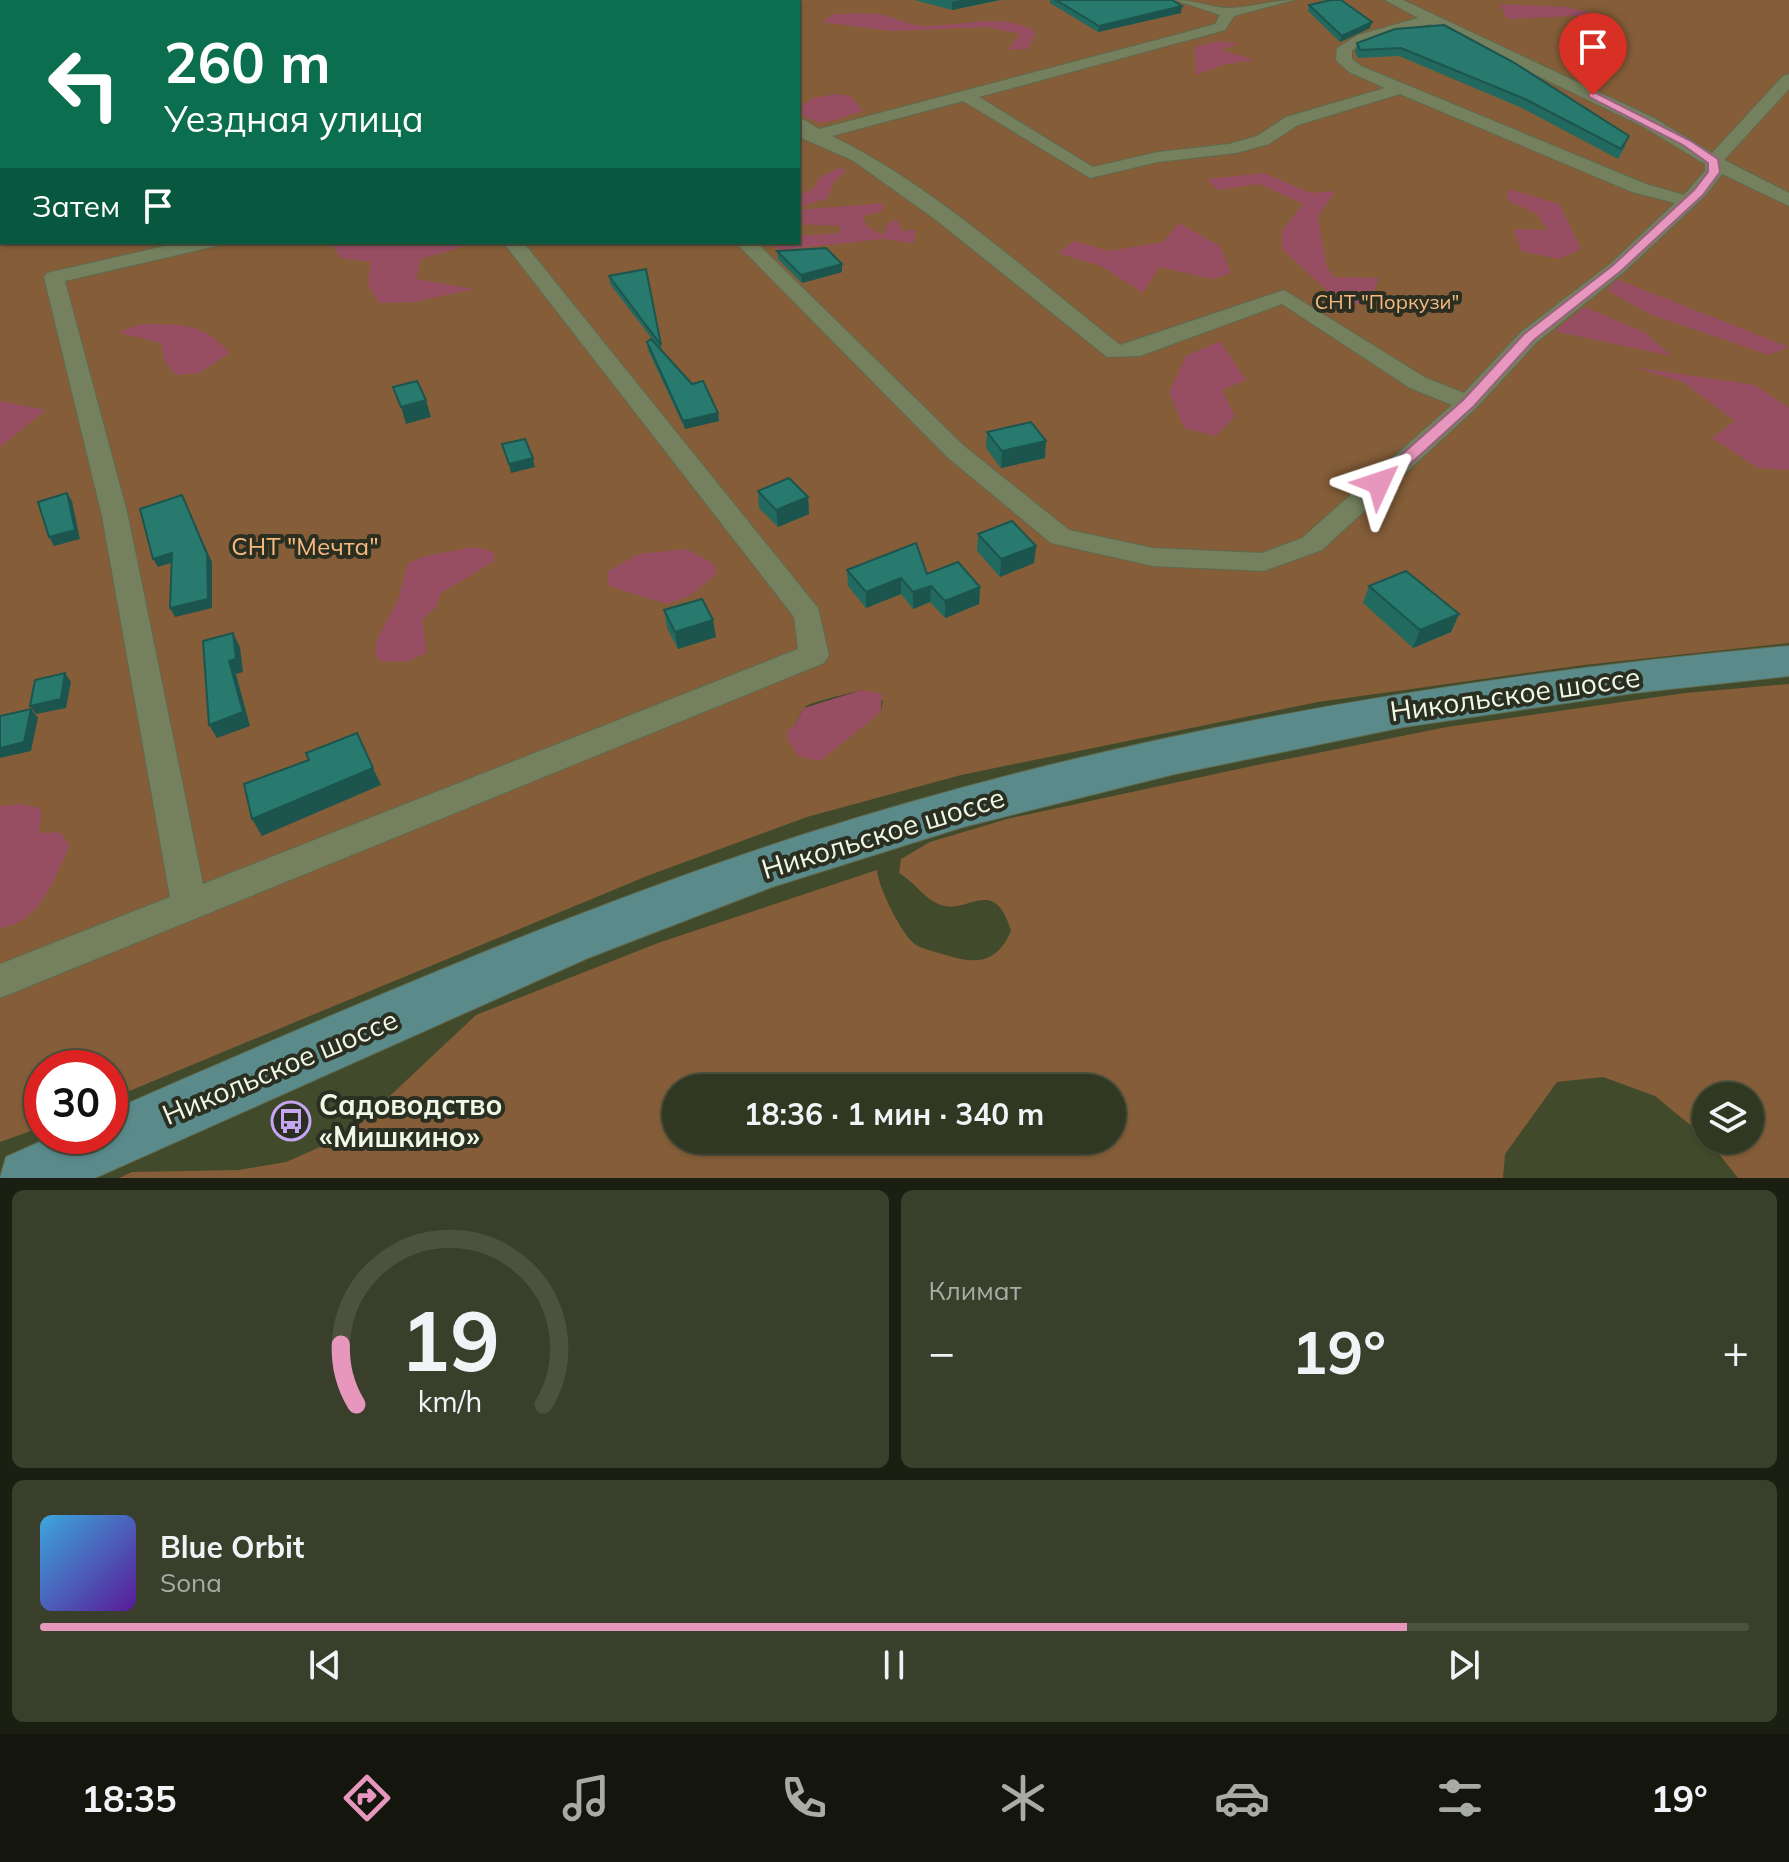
<!DOCTYPE html>
<html lang="ru">
<meta charset="utf-8">
<style>
body{margin:0;font-family:Mulish,sans-serif;background:#393f2a;color:#f1f3f6;height:100vh;display:flex;flex-direction:column;font-size:30px;white-space:nowrap}
*{box-sizing:border-box;margin:0}
p{font-size:26px;color:#a8aca5}
.icon{flex:none;width:44px;height:44px;fill:none;stroke:currentColor;stroke-width:2;stroke-linecap:round;stroke-linejoin:round}
.map{position:relative;height:1178px;overflow:hidden}
.details{display:flex;flex-direction:column;gap:12px;padding:12px;background:#1b1f12;flex:1}
.details>*{flex:none}
.top-card{position:absolute;left:0px;top:0px;width:800px;height:244px;box-shadow:0 2px 6px #0004,0 0 0 2px #4c523f;background:#0b6e4f;color:#fff;overflow:hidden}
.buttons{position:absolute;left:1692px;top:1082px;display:grid;gap:16px}
.buttons a{display:grid;place-items:center;width:72px;height:72px;border-radius:50%;background:#313821;box-shadow:0 2px 6px #0004,0 0 0 2px #4c523f;font-size:40px}
.speed{position:absolute;left:24px;top:1050px;display:flex;gap:16px;font-size:40px;font-weight:700;text-align:center}
.speed>*{display:grid;place-content:center;width:104px;height:104px;border-radius:50%;background:#313821;box-shadow:0 2px 6px #0004,0 0 0 2px #4c523f;line-height:1}
.speed .limit{border:12px solid #d22;background:#fff;color:#111}
.pin{position:absolute;display:grid;place-items:center;width:68px;height:68px;color:#fff;margin:-82px -34px;border-radius:50% 50% 50% 0;rotate:-45deg;box-shadow:0 0 8px #0007}
.pin .icon{rotate:45deg}
.me{position:absolute;width:88px;margin:-44px;rotate:48deg;stroke-linejoin:round;filter:drop-shadow(0 0 6px #0008)}
.turn{display:flex;align-items:center;gap:28px;height:168px;padding:0 32px;font-size:36px}
.turn .icon{width:104px;height:104px;stroke-width:2.5}
.turn b{display:block;font-size:56px;line-height:68px}
.then{display:flex;align-items:center;height:76px;padding:0 32px;background:#0003;gap:16px;font-size:30px}
.big{font-size:60px;font-weight:700;line-height:1.1}
.details .card{flex:1;display:flex;flex-direction:column;justify-content:center;gap:12px;min-width:0;padding:0 28px;border-radius:12px;background:#393f2a}
.details .dial{align-items:center;gap:0}
.dial svg{height:208px;overflow:visible;fill:none;stroke:#4c523f;stroke-width:7;stroke-linecap:round;text-anchor:middle}
.dial text{fill:#f1f3f6;stroke:none}
.song{display:flex;align-items:center;gap:24px}
.cover{width:96px;height:96px;border-radius:12px;background:linear-gradient(135deg,hsl(200 70% 55%),hsl(270 70% 35%))}
.played{height:8px;border-radius:4px;background:linear-gradient(90deg,#e797bd 80%,#4c523f 80%)}
.keys{display:flex;justify-content:space-around;direction:ltr}
.heat{display:flex;justify-content:space-between;align-items:center;font-size:44px;direction:ltr}
.details .tiles{flex:1;display:grid;gap:12px;grid-template-columns:1fr 1fr}
.card:last-child{grid-column:span 2}
.trip{position:absolute;left:662px;top:1074px;width:464px;height:80px;border-radius:40px;background:#313821;box-shadow:0 2px 6px #0004,0 0 0 2px #4c523f;font-weight:700;line-height:80px;text-align:center}
.tabs{display:flex;height:128px;justify-content:space-around;align-items:center;background:#14160d;color:#a8aca5}
.tabs .icon{width:56px;height:56px}
.tabs .selected{color:#e797bd}
.tabs b{font-size:36px;color:#f1f3f6}
.map>svg:first-child{display:block}
.green{fill:#855e39;fill-rule:evenodd}
.water{fill:#974e63}
.lines{fill:none;stroke-linecap:round;stroke-linejoin:round}
.minor-casing{stroke:#60694d;stroke-width:2}
.secondary-casing{stroke:#60694d;stroke-width:2}
.minor{fill:#74805e;fill-rule:evenodd}
.secondary{fill:#5b8a8a;fill-rule:evenodd}
.wall{fill:#22695f}
.shaded-wall{fill:#1c554e}
.building{fill:#287a6f;stroke:#1c554e;stroke-width:2}
.route{fill:#e797bd;stroke:#96627b;stroke-width:2}
.labels{text-anchor:middle;stroke-width:8;stroke-linejoin:round;paint-order:stroke}
.far-park-label{font-size:20px;fill:#f8b980;stroke:#2a2f21}
.park-label{font-size:24px;fill:#f8b980;stroke:#2a2f21}
.near-street-label{font-size:28px;fill:#f1f8e6;stroke:#2a2f21}
.near-poi-label{font-size:28px;font-weight:bold;fill:#f1f8e6;stroke:#2a2f21;text-anchor:start}
</style>
<div class="map">
<svg width="1789" height="1178" viewBox="0 0 1789 1178">
<rect width="100%" height="100%" fill="#414b2c"/>
<path class="green" d="M0 0H1789V643L1584 665 1318 702 961 775 807 817 647 876 110 1099V1068H42V1127L0 1142ZM2 2H798V242H2ZM862 690 883 701 881 710 834 749 795 725C798 720 801 712 805 707 810 702 851 693 862 690Z
M1789 684V1178H1738L1708 1140H1750V1096H1706V1138L1655 1096 1603 1077 1557 1082 1505 1154 1503 1178H119L132 1172 239 1170 286 1162 334 1141 359 1125 476 1015 658 943 877 870C878 887 902 936 916 945 925 950 937 952 946 955 977 965 997 963 1011 931 995 877 971 911 945 906 927 903 915 882 899 873L901 859 930 842 1007 819 1257 765 1447 727 1685 693ZM676 1088H1112V1140H676Z"/>
<path class="water" d="M1500 4 1567 7 1600 15 1507 19Z
M834 14C848 14 864 13 878 14 894 16 908 26 926 26 961 26 1004 12 1036 32L1028 49 1008 50 1020 34 987 27 891 31 822 22Z
M1219 41 1239 44 1221 50 1255 60 1225 64 1196 75 1195 47Z
M836 94 850 96 863 111C837 117 819 134 798 109L813 98Z
M841 167 845 172 833 183 828 198 798 208V196L814 188 820 177Z
M1263 173 1311 193 1335 191 1318 217 1326 264 1333 277 1379 278 1368 306 1335 298 1282 249V231L1303 204 1260 184 1217 190 1207 179Z
M1509 189 1559 204 1581 249 1559 259 1521 251 1514 229 1548 230 1537 214 1507 200Z
M884 203 882 211 863 216 867 227 883 235 888 223 897 219 901 231 916 230 914 243 882 239 780 250 765 242H798V236L840 233V226L798 224V210Z
M1179 223 1220 246 1231 273 1212 279 1159 267 1143 293 1101 266 1058 253 1074 241 1109 251 1163 242Z
M331 242H471L475 243 421 259 416 279 474 289 414 302 379 303 368 284 371 262 340 258Z
M1616 279 1789 347 1769 355 1652 315 1608 291Z
M1584 307 1644 332 1672 356 1554 331Z
M141 324C181 325 201 321 230 353L199 373 176 375 165 362 161 343 117 332Z
M1220 341 1246 380 1222 390 1235 416 1216 436 1184 428 1169 392 1186 356Z
M1632 367 1755 385 1789 408V470L1758 468 1712 438 1735 421 1683 382Z
M0 401 46 410 0 447Z
M474 547 491 551 495 556 493 562 441 593 436 607 422 620 427 653 406 662 380 661 375 654 377 639 398 600 408 563 426 556Z
M686 549 713 563 717 574 689 596 667 604 609 586 607 572 639 554Z
M862 690 882 694 881 710 875 717 820 761 798 756 788 740 787 731 795 725 804 708Z
M20 804 40 808 42 815 38 833 60 832 70 845C53 878 42 922 0 928V806Z"/>
<g class="lines">
<g class="minor-casing">
<path id="minor" d="M646 0H662L663 2H647Z
M1175 0C1194 0 1216 9 1231 8 1253 7 1272 0 1294 0L1234 16 1225 30 979 97 1093 167 1158 152 1229 144 1257 136 1286 117 1385 88 1349 72 1336 60 1337 48 1358 35 1418 18 1385 0H1403L1654 118 1712 153 1783 76 1789 74V89L1724 160 1789 193V206L1722 174 1705 196 1624 272 1537 342 1476 408 1322 550 1264 571 1153 566 1051 543 946 456 735 242H756L964 446 1069 530 1153 548 1262 553 1302 538 1452 405 1410 388 1282 304 1140 356 1107 357 936 220 852 160 799 137 803 133 798 129V116L819 129 1187 32 1215 24 1220 15ZM1430 24 1642 126 1705 164V171L1684 195 1646 184 1361 66 1352 59V50L1368 41ZM1400 94 1632 192 1675 203 1610 264 1521 332 1464 393 1426 378 1284 290 1120 345C1028 273 937 188 832 136L963 101 1090 178 1158 162 1236 153 1269 144 1298 125Z
M182 242H219L216 246 65 281 128 516 203 884 798 649 794 617 503 242H523L818 608 829 655 824 663 0 998V964L170 897 102 516 44 277 47 273Z"/>
</g>
<g class="secondary-casing">
<path id="secondary" d="M1789 646V676L1634 693 1404 727 1175 774 963 827 772 887 588 958 95 1178H0L6 1157 53 1136H110V1111C338 1012 568 911 805 834 1123 732 1457 676 1789 646Z"/>
</g>
<use href="#minor" class="minor"/>
<use href="#secondary" class="secondary"/>
</g>
<path class="wall" d="M914 0H1000L952 10Z
M1050 0H1172L1181 13 1098 32 1050 3Z
M1309 5 1370 28 1340 42 1308 11Z
M1395 29 1626 145 1618 159 1522 108 1399 56 1358 58 1355 52 1357 43Z
M777 251 842 272 802 283 778 259Z
M646 269 662 351 718 413 719 421 685 429 648 350 647 342 656 344 610 284 609 276Z
M987 432 1045 458 1001 468 986 448Z
M758 491 808 497 809 514 778 527 759 508Z
M978 534 1036 546 1034 563 1000 577 977 551Z
M847 570 927 574 980 587 979 604 945 618 930 602 913 609 901 594 866 608 848 586Z
M1369 586 1459 614 1451 632 1413 648 1363 603Z
M664 610 716 637 678 649 667 628Z"/>
<path class="shaded-wall" d="M540 0H567L568 2H541Z
M960 0H1000L952 10V2Z
M1182 6 1181 13 1098 32 1099 26Z
M1372 22 1370 28 1340 42 1342 36Z
M842 264V272L802 283 801 275Z
M426 400 431 417 406 424 401 407Z
M718 413 719 421 685 429 683 421Z
M1046 441 1045 458 1001 468 1002 451Z
M533 458 535 467 511 473 509 464Z
M67 493 72 501 80 539 54 546 49 537Z
M808 497 809 514 778 527 776 510Z
M186 504 212 562V608L175 617 170 608Z
M1036 546 1034 563 1000 577 1001 559Z
M172 553 177 561 158 567 153 559Z
M901 578V594L866 608V592Z
M931 586 930 602 913 609V592Z
M980 587 979 604 945 618V601Z
M1459 614 1451 632 1413 648 1420 630Z
M713 620 716 637 678 649 675 632Z
M233 633 240 647 243 672 236 674 250 726 217 738 209 725 229 661Z
M65 673 71 682 66 708 36 714 30 706Z
M31 709 38 718 31 751 0 758V748Z
M373 768 381 785 262 836 252 819Z"/>
<path class="building" d="M1056 0H1172L1182 6 1099 26Z
M1331 0H1341L1372 22 1342 36 1309 5Z
M1444 25 1513 62 1629 136 1621 149 1525 99 1401 48 1360 50 1357 43 1395 29Z
M826 248 842 264 801 275 777 251Z
M646 269 661 345 609 276Z
M651 339 692 384 703 381 718 413 683 421 647 342Z
M417 381 426 400 401 407 393 387Z
M1031 422 1046 441 1002 451 987 432Z
M525 439 533 458 509 464 502 444Z
M789 478 808 497 776 510 758 491Z
M67 493 75 530 49 537 38 502Z
M182 495 207 554 208 599 170 608 172 553 153 559 140 509Z
M1012 521 1036 546 1001 559 978 534Z
M916 543 927 574 958 562 980 587 945 601 931 586 913 592 901 578 866 592 847 570Z
M1406 571 1459 614 1420 630 1369 586Z
M702 599 713 620 675 632 664 610Z
M233 633 236 659 229 661 243 712 209 725 203 641Z
M65 673 61 699 30 706 35 680Z
M31 709 24 742 0 748V716Z
M357 733 373 768 252 819 244 784 309 760 306 753Z"/>
<path class="route" d="M1589 93H1596L1691 141 1718 159 1720 172 1703 195 1621 271 1534 340 1474 406 1385 487H1373V480L1463 400 1524 334 1612 266 1694 190 1708 172V163L1683 145 1589 97Z"/>
<defs>
<g id="bus-ring" transform="scale(2)"><circle r="9.5" fill="#2a2f21" stroke="#c5a6f0" stroke-width="1.5"/><path d="M-5-6H5V4H4V6H2V4H-2V6H-4V4H-5ZM-3.5-4V0h7V-4ZM-3.5 1.2v1.5H-2V1.2ZM2 1.2v1.5H3.5V1.2Z" fill="#c5a6f0"/></g>
</defs>
<g fill-rule="evenodd">
<use href="#bus-ring" x="291" y="1121"/>
</g>
<g class="labels">
<g class="far-park-label">
<text x="1387" y="309">СНТ "Поркузи"</text>
</g>
<g class="park-label">
<text x="305" y="555">СНТ "Мечта"</text>
</g>
<g class="near-street-label">
<text transform="translate(1515 694) rotate(-8)" y="10">Никольское шоссе</text>
<text transform="translate(883 833) rotate(-17)" y="10">Никольское шоссе</text>
<text transform="translate(280 1067) rotate(-23)" y="10">Никольское шоссе</text>
</g>
<g class="near-poi-label">
<text x="319" y="1115">Садоводство<tspan x="319" dy="32">«Мишкино»</tspan></text>
</g>
</g>
</svg>
<div class="buttons">
<a><svg class="icon" aria-label="layers" viewBox="0 0 24 24"><path d="M12 4l9 5-9 5-9-5zM3 14l9 5 9-5"/></svg></a>
</div>
<div class="speed"><div class="limit">30</div></div>
<div class="pin" style="left:1593px;top:95px;background:#d93025"><svg class="icon" aria-label="arrive" viewBox="0 0 24 24"><path d="M6 21V4h12l-3 4 3 4H6"/></svg></div>
<svg class="me" style="left:1379px;top:483px" viewBox="-20 -20 40 40"><path d="M0-17L14 15 0 8-14 15z" fill="#e797bd" stroke="#fff" stroke-width="4"/></svg>
<div class="trip">18:36 · 1 мин · 340 m</div>
<div class="top-card">
<div class="turn"><svg class="icon" aria-label="left" viewBox="0 0 24 24"><path d="M17 20v-9H6M10 6l-5 5 5 5"/></svg><div><b>260 m</b>Уездная улица</div></div>
<div class="then">Затем<svg class="icon" aria-label="arrive" viewBox="0 0 24 24"><path d="M6 21V4h12l-3 4 3 4H6"/></svg></div>
</div>
</div>
<section class="details">
<div class="tiles">
<div class="card dial"><svg viewBox="0 0 100 80">
<path d="M14 69A42 42 0 1 1 86 69"/>
<path d="M14 69A42 42 0 0 1 8 46" stroke="#e797bd"/>
<text x="50" y="56" font-size="32" font-weight="700">19</text>
<text x="50" y="72" font-size="11">km/h</text>
</svg></div>
<div class="card"><p>Климат</p>
<div class="heat"><a>−</a><b class="big">19°</b><a>+</a></div>
</div>
<div class="card">
<div class="song"><i class="cover"></i><div><b>Blue Orbit</b><p>Sona</p></div></div>
<div class="played"></div>
<div class="keys"><svg class="icon" aria-label="previous" viewBox="0 0 24 24"><path d="M18 5L8 12l10 7zM5 5v14"/></svg><svg class="icon" aria-label="pause" viewBox="0 0 24 24"><path d="M8 5v14M16 5v14"/></svg><svg class="icon" aria-label="next" viewBox="0 0 24 24"><path d="M6 5l10 7-10 7zM19 5v14"/></svg></div>
</div>
</div>
</section>
<nav class="tabs">
<b>18:35</b>
<svg class="icon selected" aria-label="directions" viewBox="0 0 24 24"><path d="M12 3l9 9-9 9-9-9zM9 14v-3h6M13 9l2 2-2 2"/></svg>
<svg class="icon" aria-label="music" viewBox="0 0 24 24"><path d="M9 18V5l10-2v13"/><circle cx="6" cy="18" r="3"/><circle cx="16" cy="16" r="3"/></svg>
<svg class="icon" aria-label="phone" viewBox="0 0 24 24"><path d="M5 4h4l2 5-3 2q2 4 5 5l2-3 5 2v4C11 20 4 13 5 4z"/></svg>
<svg class="icon" aria-label="climate" viewBox="0 0 24 24"><path d="M12 3v18M4 7l16 10M4 17L20 7"/></svg>
<svg class="icon" aria-label="car" viewBox="0 0 24 24"><path d="M5 17H2v-5l4-1 3-4h7l3 4 3 1v5h-3M9 17h6M6 11h13"/><circle cx="7" cy="17" r="2"/><circle cx="17" cy="17" r="2"/></svg>
<svg class="icon" aria-label="filters" viewBox="0 0 24 24"><path d="M4 7h16M4 17h16"/><circle cx="9" cy="7" r="2"/><circle cx="15" cy="17" r="2"/></svg>
<b>19°</b>
</nav>
